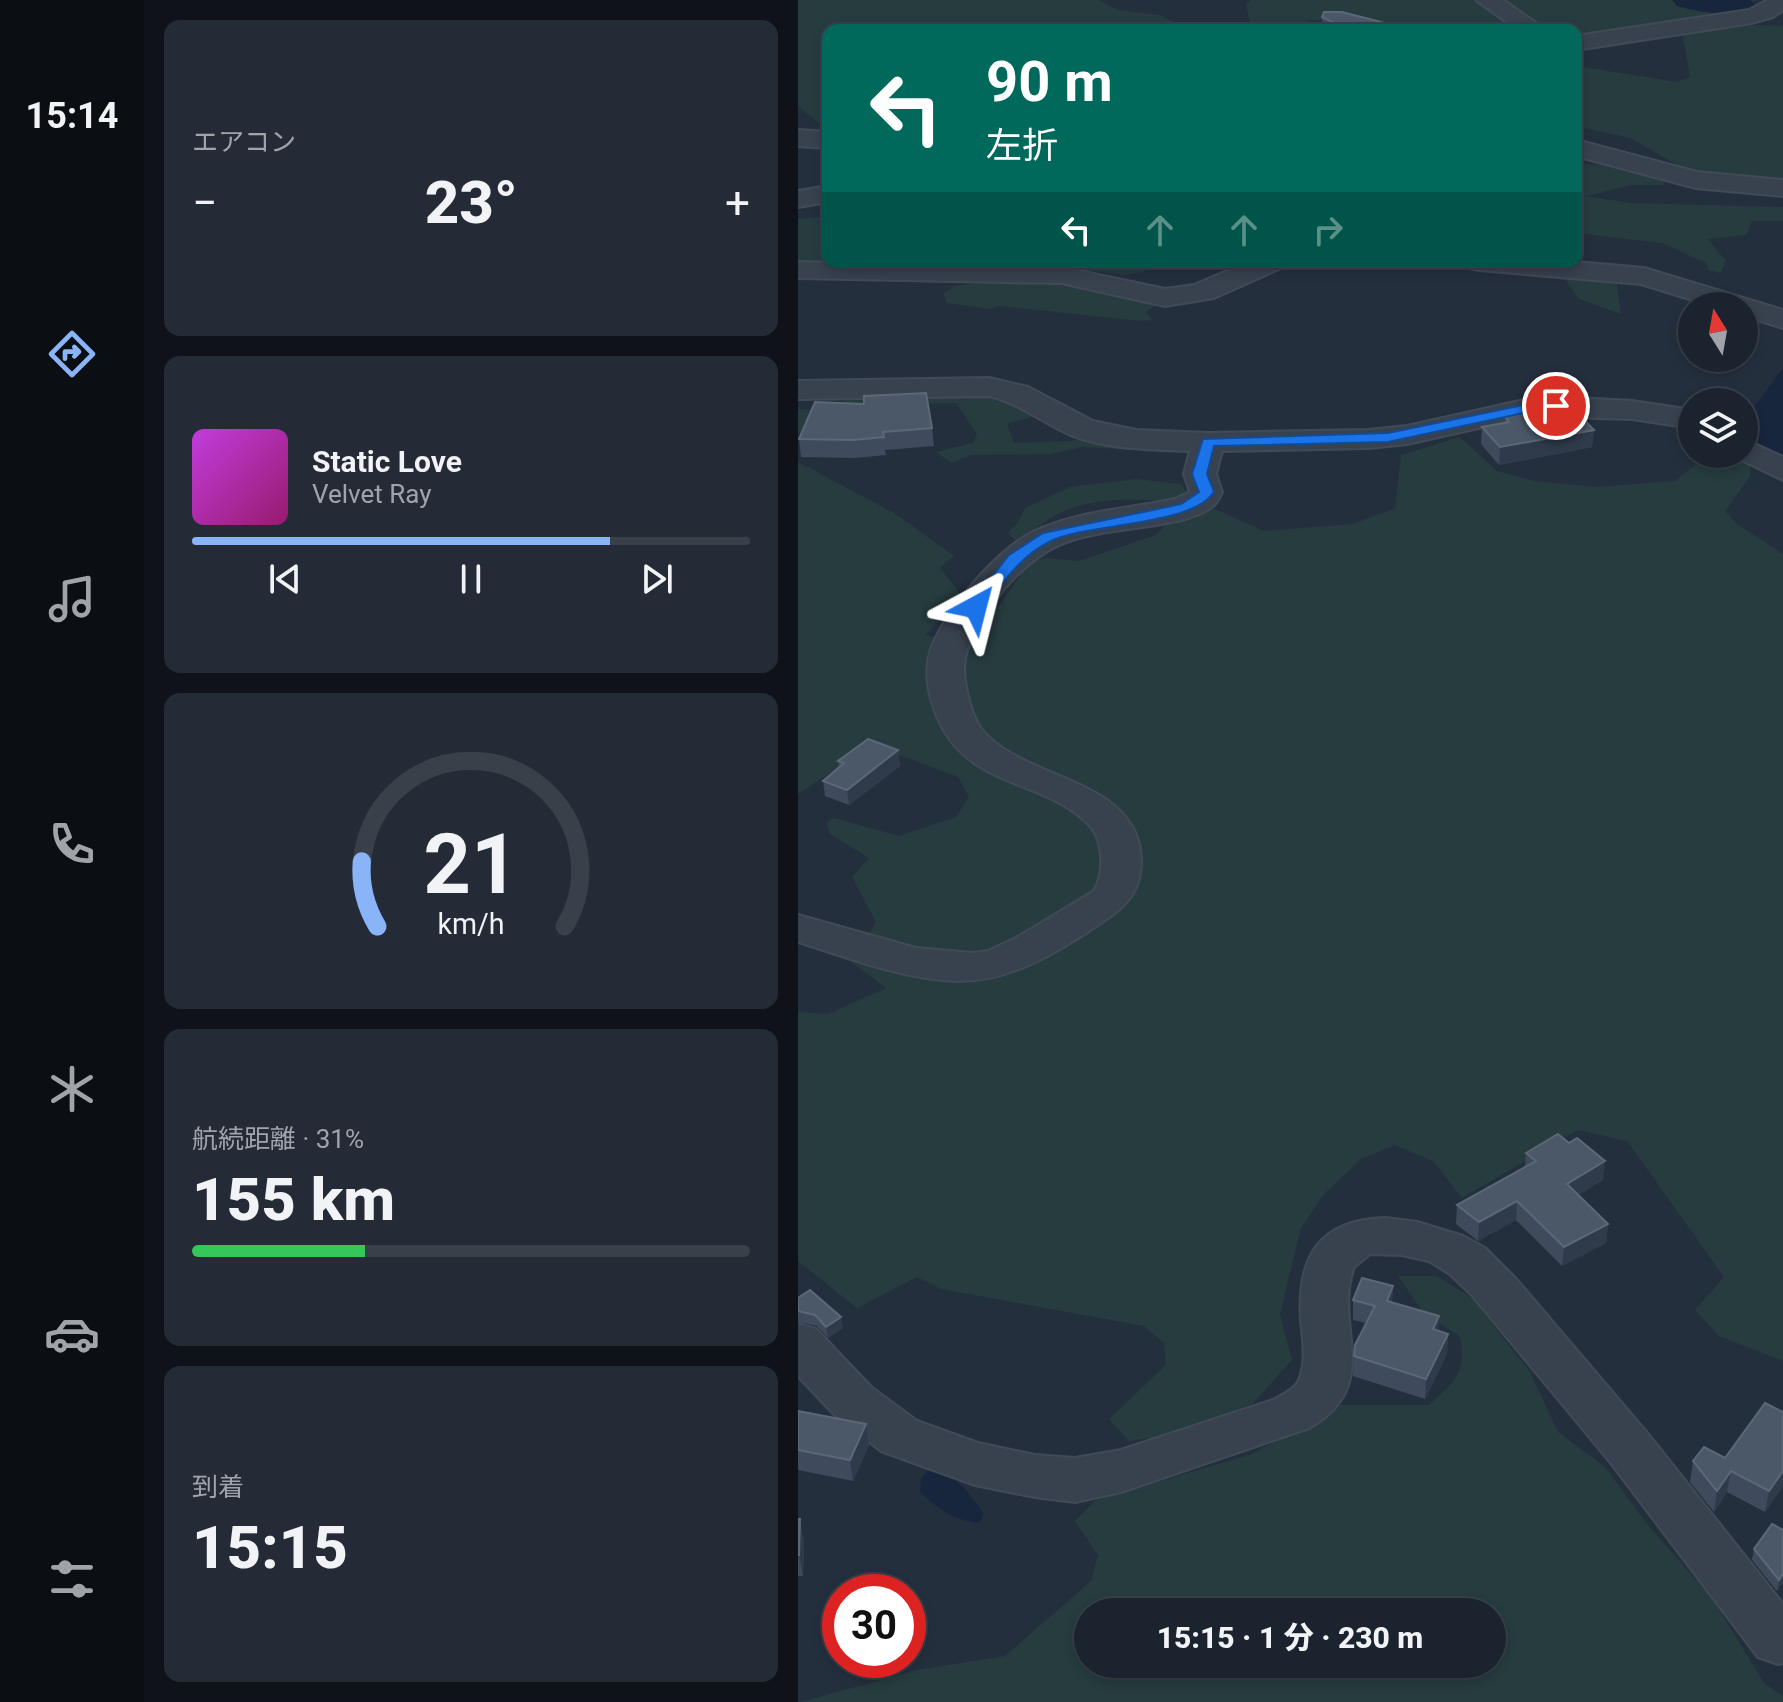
<!DOCTYPE html>
<html lang="ja">
<meta charset="utf-8">
<style>
body{margin:0;font-family:Roboto,"Noto Sans JP",sans-serif;background:#242b36;color:#f1f3f6;height:100vh;display:flex;flex-direction:column;font-size:30px;white-space:nowrap}
*{box-sizing:border-box;margin:0}
p{font-size:26px;color:#a0a4aa}
.icon{flex:none;width:44px;height:44px;fill:none;stroke:currentColor;stroke-width:2;stroke-linecap:round;stroke-linejoin:round}
.map{position:relative;flex:1;overflow:hidden}
.details{display:flex;flex-direction:column;gap:20px;padding:20px;background:#0f1319;width:654px}
.details>*{flex:none}
.banner{position:absolute;left:24px;top:24px;width:760px;height:244px;border-radius:16px;box-shadow:0 4px 12px #0003,0 0 0 2px #39404a;background:#00695c;color:#fff;overflow:hidden}
.needle{width:52px;rotate:349deg}
.fabs{position:absolute;left:880px;top:292px;display:grid;gap:16px}
.fabs a{display:grid;place-items:center;width:80px;height:80px;border-radius:50%;background:#1b232e;box-shadow:0 4px 12px #0003,0 0 0 2px #39404a;font-size:40px}
.speed{position:absolute;left:24px;top:1574px;display:flex;gap:16px;font-size:40px;font-weight:700;text-align:center}
.speed>*{display:grid;place-content:center;width:104px;height:104px;border-radius:50%;background:#1b232e;box-shadow:0 4px 12px #0003,0 0 0 2px #39404a;line-height:1}
.speed .limit{border:12px solid #d22;background:#fff;color:#111}
.pin{position:absolute;display:grid;place-items:center;width:68px;height:68px;color:#fff;margin:-34px;border:4px solid #fff;border-radius:50%;box-shadow:0 2px 8px #0007}
.me{position:absolute;width:88px;margin:-44px;rotate:38deg;stroke-linejoin:round;filter:drop-shadow(0 0 6px #0008)}
.turn{display:flex;align-items:center;gap:28px;height:168px;padding:0 32px;font-size:36px}
.turn .icon{width:104px;height:104px;stroke-width:2.5}
.turn b{display:block;font-size:56px;line-height:68px}
.lanes{display:flex;align-items:center;height:76px;padding:0 32px;background:#0003;justify-content:center;gap:40px;direction:ltr}
.lanes .off{opacity:.35}
.big{font-size:60px;font-weight:800;line-height:1.1}
.details .widget{flex:1;display:flex;flex-direction:column;justify-content:center;gap:12px;min-width:0;padding:0 28px;border-radius:16px;background:#242b36}
.details .dial{align-items:center;gap:0}
.dial svg{height:208px;overflow:visible;fill:none;stroke:#39404a;stroke-width:7;stroke-linecap:round;text-anchor:middle}
.dial text{fill:#f1f3f6;stroke:none}
.song{display:flex;align-items:center;gap:24px}
.cover{width:96px;height:96px;border-radius:12px;background:linear-gradient(135deg,hsl(290 70% 55%),hsl(320 70% 35%))}
.played{height:8px;border-radius:4px;background:linear-gradient(90deg,#8ab4f8 75%,#39404a 75%)}
.keys{display:flex;justify-content:space-around;direction:ltr}
.heat{display:flex;justify-content:space-between;align-items:center;font-size:44px;direction:ltr}
.charge{height:12px;border-radius:6px;background:linear-gradient(90deg,#34c759 31%,#39404a 0)}
.trip{position:absolute;left:276px;top:1598px;width:432px;height:80px;border-radius:40px;background:#1b232e;box-shadow:0 4px 12px #0003,0 0 0 2px #39404a;font-weight:800;line-height:80px;text-align:center}
main{display:flex;flex:1;min-height:0}
.tabs{display:flex;flex-direction:column;width:144px;justify-content:space-around;align-items:center;background:#0b0e12;color:#a0a4aa}
.tabs .icon{width:56px;height:56px}
.tabs .selected{color:#8ab4f8}
.tabs b{font-size:36px;color:#f1f3f6}
.map>svg:first-child{display:block}
.green{fill:#263c3f;fill-rule:evenodd}
.water{fill:#17263c}
.lines{fill:none;stroke-linecap:round;stroke-linejoin:round}
.river{fill:#17263c;fill-rule:evenodd}
.minor-casing{stroke:#414a57;stroke-width:4}
.minor{fill:#38414e;fill-rule:evenodd}
.wall{fill:#3f4b5c}
.shaded-wall{fill:#2f3b4b}
.building{fill:#4b5868;stroke:#5c6777;stroke-width:2}
.route{fill:#1a73e8;stroke:#114b97;stroke-width:2}
</style>
<main>
<nav class="tabs">
<b>15:14</b>
<svg class="icon selected" aria-label="directions" viewBox="0 0 24 24"><path d="M12 3l9 9-9 9-9-9zM9 14v-3h6M13 9l2 2-2 2"/></svg>
<svg class="icon" aria-label="music" viewBox="0 0 24 24"><path d="M9 18V5l10-2v13"/><circle cx="6" cy="18" r="3"/><circle cx="16" cy="16" r="3"/></svg>
<svg class="icon" aria-label="phone" viewBox="0 0 24 24"><path d="M5 4h4l2 5-3 2q2 4 5 5l2-3 5 2v4C11 20 4 13 5 4z"/></svg>
<svg class="icon" aria-label="climate" viewBox="0 0 24 24"><path d="M12 3v18M4 7l16 10M4 17L20 7"/></svg>
<svg class="icon" aria-label="car" viewBox="0 0 24 24"><path d="M5 17H2v-5l4-1 3-4h7l3 4 3 1v5h-3M9 17h6M6 11h13"/><circle cx="7" cy="17" r="2"/><circle cx="17" cy="17" r="2"/></svg>
<svg class="icon" aria-label="filters" viewBox="0 0 24 24"><path d="M4 7h16M4 17h16"/><circle cx="9" cy="7" r="2"/><circle cx="15" cy="17" r="2"/></svg>
</nav>
<section class="details">
<div class="widget"><p>エアコン</p>
<div class="heat"><a>−</a><b class="big">23°</b><a>+</a></div>
</div>
<div class="widget">
<div class="song"><i class="cover"></i><div><b>Static Love</b><p>Velvet Ray</p></div></div>
<div class="played"></div>
<div class="keys"><svg class="icon" aria-label="previous" viewBox="0 0 24 24"><path d="M18 5L8 12l10 7zM5 5v14"/></svg><svg class="icon" aria-label="pause" viewBox="0 0 24 24"><path d="M8 5v14M16 5v14"/></svg><svg class="icon" aria-label="next" viewBox="0 0 24 24"><path d="M6 5l10 7-10 7zM19 5v14"/></svg></div>
</div>
<div class="widget dial"><svg viewBox="0 0 100 80">
<path d="M14 69A42 42 0 1 1 86 69"/>
<path d="M14 69A42 42 0 0 1 8 44" stroke="#8ab4f8"/>
<text x="50" y="56" font-size="32" font-weight="700">21</text>
<text x="50" y="72" font-size="11">km/h</text>
</svg></div>
<div class="widget"><p>航続距離 · 31%</p><b class="big">155 km</b><div class="charge"></div></div>
<div class="widget"><p>到着</p><b class="big">15:15</b></div>
</section>
<div class="map">
<svg width="985" height="1702" viewBox="0 0 985 1702">
<rect width="100%" height="100%" fill="#242f3e"/>
<path class="green" d="M0 0H300L320 10 361 15 394 30H30V131L0 106Z
M453 0H675L721 30H595L548 22 517 20 476 30H448L453 27 448 4Z
M701 0H958L923 13 778 36V30H752Z
M961 25 985 26V182L895 174 832 138 778 126V66L879 82 892 77 885 36 906 30Z
M814 164 862 176 867 185H833L788 196 833 203 985 207V221H954L948 235 910 239 928 261 922 273 911 270 908 263 864 243 778 233V165Z
M30 217V262H350L346 272 327 275 241 265 0 266V219Z
M763 274 818 278 823 314 781 299Z
M191 282 260 285 359 304 348 312 354 320 343 321 202 306 191 309 149 303 145 294 156 286Z
M187 391 240 415 209 424 216 443 274 441 291 437 345 444 342 450 284 447 252 454 173 455 153 463 138 452 175 443 179 434 158 403C101 405 49 401 0 434V409L17 410 44 404 50 394Z
M662 437 699 471 737 481 798 487 877 481 902 461 926 454 952 463 953 475 927 511 939 524 985 554V1361L921 1336 897 1310 926 1277 829 1141 780 1130 664 1198 635 1161 597 1145 563 1159 526 1194 503 1228 482 1314 494 1360 454 1404 383 1434 331 1441 311 1419 368 1365 366 1343 346 1326 143 1289 119 1277 59 1308 0 1261V1012L30 1014 88 988 53 962 78 922 54 877 71 858 32 834 29 822 36 818 101 836 158 817 171 797 160 777 74 745 0 794V462L96 513 156 556 142 568 165 597 127 635 172 645 233 561 249 558 281 561 358 535 379 513 417 509 466 531 555 524 597 508 603 455Z
M338 479 383 484 388 491 380 500C340 501 304 495 266 511 248 519 235 533 217 540L209 533 219 524 227 508 272 487Z
M600 1276H639L674 1298 732 1372 760 1432 807 1467 849 1524 914 1598 966 1683 985 1696V1702H3L119 1670 207 1656 293 1581 300 1555 277 1521 298 1500 454 1454 542 1405H631C657 1381 669 1373 662 1336L627 1315ZM290 1612H694V1664H290Z"/>
<path class="water" d="M985 368V460C969 451 946 442 946 421Z
M130 1471C159 1471 170 1493 186 1514L181 1523C158 1521 137 1508 122 1491L123 1478Z"/>
<g class="lines">
<path class="river" d="M874 0H953L957 5 952 11C931 17 900 12 879 6Z"/>
<g class="minor-casing">
<path id="minor" d="M678 0H705L748 30H720Z
M970 0H985V10L975 17 954 23 778 50V36L951 10Z
M0 130 30 132V148L0 146Z
M778 140 899 172 985 180V196L898 188 778 156Z
M30 186V202L0 207V191Z
M0 262 263 267 367 289 396 285 450 262H487L483 268 416 298 367 306 263 283 0 278Z
M667 262H778L846 268 985 310V328L946 316V306H914L843 284 681 270 671 268Z
M191 378 230 387 295 421 338 430 410 433 571 430 609 426 735 398 758 397 834 401 894 410V428L834 419 735 416 609 444 571 448 424 451 418 474 424 492C422 497 419 503 414 507 382 531 299 525 257 547 221 565 186 608 171 645 164 661 165 676 169 692 172 705 176 721 185 731 228 782 344 778 343 863 342 900 318 913 291 931 251 957 208 982 158 981 104 979 51 958 0 942V915L118 948 175 953 190 951 218 938 296 891C306 874 306 843 293 827 258 787 193 787 158 747 139 726 126 689 130 662 135 622 199 549 235 532 278 511 331 509 377 499L392 492 386 474 392 451C354 449 311 450 275 436 246 424 222 403 191 396L0 399V381Z
M946 439 985 457V480L935 456 946 454Z
M588 1218 619 1222 665 1236 687 1248 718 1279 850 1434 985 1604V1663L980 1664 960 1657 813 1463 673 1294 652 1274 631 1261 604 1255 572 1254 556 1267C534 1325 587 1385 511 1428L323 1492 277 1502 237 1497 177 1485 83 1451 37 1415 0 1376V1324L18 1329 73 1387 119 1421 180 1443 237 1455 277 1458 323 1450 475 1400C483 1395 495 1391 500 1382 509 1365 505 1339 503 1320 499 1257 520 1220 588 1218Z"/>
</g>
<use href="#minor" class="minor"/>
</g>
<path class="wall" d="M524 17 614 30H527L524 29Z
M707 417 740 418 796 430 794 447 701 465 683 444 684 427 706 423Z
M134 428 136 446 87 450 88 455 57 458 3 457 1 439Z
M100 750 102 766 51 805 27 796 25 781 41 767 40 761Z
M728 1153 805 1180 780 1195 810 1224 808 1243 764 1266 718 1220 680 1241 658 1224 659 1205 727 1167Z
M595 1286 594 1302 641 1316 640 1331 650 1334 649 1354 627 1399 555 1376 556 1356 568 1323 555 1320V1300Z
M0 1298 45 1328 30 1338 19 1326 0 1322Z
M0 1411 68 1424 71 1445 55 1481 0 1470Z
M927 1458 985 1486 967 1512 929 1492 916 1512 892 1482 895 1461Z
M0 1519 6 1540 5 1576H0Z
M956 1549 985 1582 979 1591 954 1560Z"/>
<path class="shaded-wall" d="M796 430 794 447 701 465 702 447Z
M100 750 102 766 51 805 49 790Z
M807 1161 805 1180 767 1202 769 1184Z
M719 1201 718 1220 680 1241 681 1222Z
M810 1224 808 1243 764 1266 766 1247Z
M595 1286 594 1305 589 1301Z
M641 1316 640 1336 635 1329Z
M43 1317 45 1328 30 1338 28 1327Z
M650 1334 649 1354 627 1399 628 1379Z
M68 1424 71 1445 55 1481 52 1460Z
M933 1471 929 1492 916 1512 919 1491Z
M985 1471V1486L967 1512 971 1491Z
M2 1519 6 1540 5 1576 1 1555Z
M985 1574V1582L979 1591 981 1580Z"/>
<path class="building" d="M526 12H544L614 30H550L524 17Z
M128 393 134 428 85 432 86 437 55 440 1 439 17 402 66 404V396Z
M777 410 796 430 702 447 684 427 711 422 707 417 735 412 740 418Z
M70 739 100 750 49 790 25 781 46 763 40 761Z
M760 1134 771 1143 779 1138 807 1161 769 1184 810 1224 766 1247 719 1201 681 1222 659 1205 738 1161 728 1153Z
M564 1278 595 1286 589 1301 641 1316 635 1329 650 1334 628 1379 556 1356 557 1345 577 1306 555 1300Z
M12 1290 43 1317 28 1327 17 1315 0 1311V1298Z
M967 1403 985 1412V1471L971 1491 933 1471 919 1491 895 1461 906 1447 927 1458Z
M0 1411 68 1424 52 1460 0 1450Z
M0 1519H2L1 1555H0Z
M974 1524 985 1530V1574L981 1580 956 1549Z"/>
<path class="route" d="M758 402 763 403V409L735 411 590 442 416 446 409 474 416 492C395 526 290 523 253 541 222 556 205 583 184 610H173L170 607 211 555 245 533 383 504 401 492 394 474 405 439 590 433 735 403Z"/>
</svg>
<div class="fabs">
<a><svg class="needle" viewBox="-14 -14 28 28"><path d="M0-13l5 13h-10z" fill="#e53935"/><path d="M0 13l5-13h-10z" fill="#a0a4aa"/></svg></a>
<a><svg class="icon" aria-label="layers" viewBox="0 0 24 24"><path d="M12 4l9 5-9 5-9-5zM3 14l9 5 9-5"/></svg></a>
</div>
<div class="speed"><div class="limit">30</div></div>
<div class="pin" style="left:758px;top:406px;background:#d93025"><svg class="icon" aria-label="arrive" viewBox="0 0 24 24"><path d="M6 21V4h12l-3 4 3 4H6"/></svg></div>
<svg class="me" style="left:178px;top:607px" viewBox="-20 -20 40 40"><path d="M0-17L14 15 0 8-14 15z" fill="#1a73e8" stroke="#fff" stroke-width="4"/></svg>
<div class="trip">15:15 · 1 分 · 230 m</div>
<div class="banner">
<div class="turn"><svg class="icon" aria-label="left" viewBox="0 0 24 24"><path d="M17 20v-9H6M10 6l-5 5 5 5"/></svg><div><b>90 m</b>左折</div></div>
<div class="lanes"><svg class="icon" aria-label="left" viewBox="0 0 24 24"><path d="M17 20v-9H6M10 6l-5 5 5 5"/></svg><svg class="icon off" aria-label="ahead" viewBox="0 0 24 24"><path d="M12 20V5M6 11l6-6 6 6"/></svg><svg class="icon off" aria-label="ahead" viewBox="0 0 24 24"><path d="M12 20V5M6 11l6-6 6 6"/></svg><svg class="icon off" aria-label="right" viewBox="0 0 24 24"><path d="M7 20v-9h11M14 6l5 5-5 5"/></svg></div>
</div>
</div>
</main>
